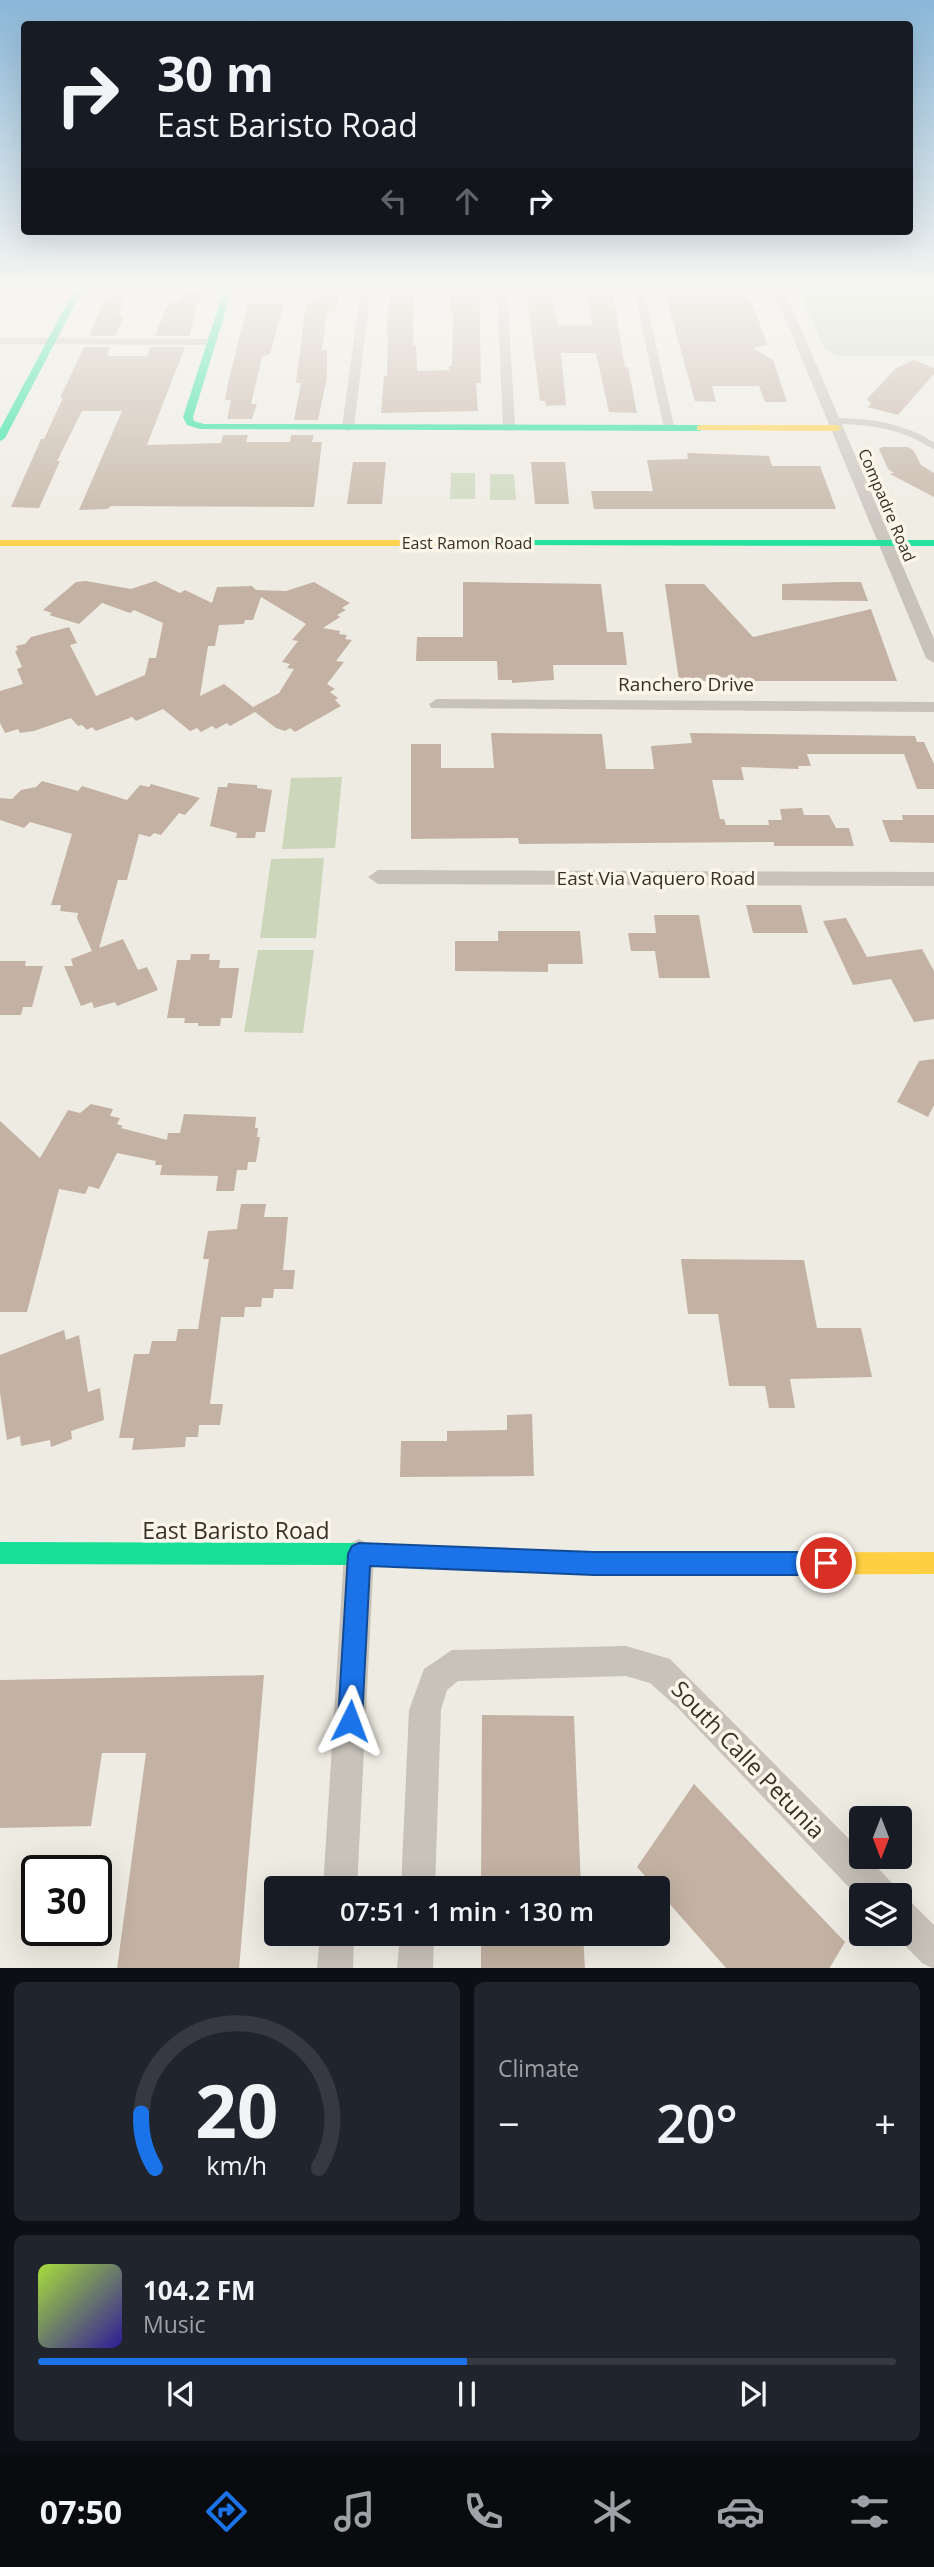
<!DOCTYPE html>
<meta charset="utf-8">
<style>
body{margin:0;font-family:"Open Sans",sans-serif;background:#20242c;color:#f1f3f6;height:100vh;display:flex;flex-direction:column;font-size:26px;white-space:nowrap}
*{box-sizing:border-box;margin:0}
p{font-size:23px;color:#9ea1a6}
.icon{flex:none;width:38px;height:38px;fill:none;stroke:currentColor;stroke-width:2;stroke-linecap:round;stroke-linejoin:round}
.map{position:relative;height:1968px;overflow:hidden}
.panel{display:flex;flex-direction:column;gap:14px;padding:14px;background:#0d0f14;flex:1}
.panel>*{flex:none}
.banner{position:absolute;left:21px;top:21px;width:892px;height:214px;border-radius:7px;box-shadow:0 7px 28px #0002;background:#171b24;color:#f1f3f6;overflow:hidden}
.needle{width:46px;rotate:180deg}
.tools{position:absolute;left:849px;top:1806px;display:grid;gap:14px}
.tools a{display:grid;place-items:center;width:63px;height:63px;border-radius:7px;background:#171b24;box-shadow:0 7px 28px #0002;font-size:35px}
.speed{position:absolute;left:21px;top:1855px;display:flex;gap:14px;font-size:35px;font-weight:700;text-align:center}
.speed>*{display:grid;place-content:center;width:91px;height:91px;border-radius:50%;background:#171b24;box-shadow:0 7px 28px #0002;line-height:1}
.speed .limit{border:4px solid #111;border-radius:10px;background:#fff;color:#111}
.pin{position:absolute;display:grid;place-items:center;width:60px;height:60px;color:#fff;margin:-30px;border:4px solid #fff;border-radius:50%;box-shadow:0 2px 7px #0007}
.me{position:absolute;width:77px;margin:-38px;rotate:3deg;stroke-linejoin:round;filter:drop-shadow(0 0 5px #0008)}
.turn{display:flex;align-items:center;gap:24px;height:147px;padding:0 21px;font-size:32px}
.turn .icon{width:91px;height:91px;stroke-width:2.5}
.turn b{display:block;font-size:49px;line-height:60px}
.lanes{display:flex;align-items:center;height:66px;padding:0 21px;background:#0003;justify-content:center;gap:35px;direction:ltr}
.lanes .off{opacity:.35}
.big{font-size:52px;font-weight:600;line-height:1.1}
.panel .card{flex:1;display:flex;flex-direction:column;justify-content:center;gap:10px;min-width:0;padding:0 24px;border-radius:10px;background:#20242c}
.panel .dial{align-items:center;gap:0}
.dial svg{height:182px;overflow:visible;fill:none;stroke:#363941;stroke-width:7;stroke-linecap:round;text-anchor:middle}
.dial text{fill:#f1f3f6;stroke:none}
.song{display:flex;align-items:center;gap:21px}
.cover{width:84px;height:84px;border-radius:10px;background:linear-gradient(135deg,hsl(80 70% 55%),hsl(250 70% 35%))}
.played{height:7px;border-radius:4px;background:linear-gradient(90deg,#1a73e8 50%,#363941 50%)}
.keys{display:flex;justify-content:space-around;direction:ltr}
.heat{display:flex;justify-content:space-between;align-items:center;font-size:38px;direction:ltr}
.panel .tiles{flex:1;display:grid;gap:14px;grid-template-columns:1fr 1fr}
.card:last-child{grid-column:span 2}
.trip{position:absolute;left:264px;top:1876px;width:406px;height:70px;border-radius:7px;background:#171b24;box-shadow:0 7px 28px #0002;font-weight:600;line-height:70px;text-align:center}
.tab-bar{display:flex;height:112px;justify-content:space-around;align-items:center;background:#090b0e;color:#9ea1a6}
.tab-bar .icon{width:49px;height:49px}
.tab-bar .active{color:#1a73e8}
.tab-bar b{font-size:32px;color:#f1f3f6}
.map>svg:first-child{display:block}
.green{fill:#cbd6bb}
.building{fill:#c3b2a3;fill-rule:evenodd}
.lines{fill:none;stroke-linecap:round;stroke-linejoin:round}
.lane{stroke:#c7c2ba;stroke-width:6}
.street{fill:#c7c2ba;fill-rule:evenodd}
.fast{fill:#16e098;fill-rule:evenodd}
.slow{fill:#ffcf43;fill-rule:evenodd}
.route{fill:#1a73e8;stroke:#114b97;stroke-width:2}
.labels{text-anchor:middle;stroke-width:7;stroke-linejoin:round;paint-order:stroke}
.far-street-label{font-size:16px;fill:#393028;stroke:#fbf6e9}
.street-label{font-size:19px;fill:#393028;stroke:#fbf6e9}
.near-street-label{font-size:23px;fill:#393028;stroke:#fbf6e9}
</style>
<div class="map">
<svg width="934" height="1969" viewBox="0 0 934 1969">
<rect width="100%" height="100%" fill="#eeebe2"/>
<path class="green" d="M797 287H934V356H837L824 348Z
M451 473H475V499H450Z
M490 474H514L516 500H490Z
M342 777 335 848 282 849 291 778Z
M324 858 316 938H260L271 859Z
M258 950H314L303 1033 244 1032Z"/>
<path class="building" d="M315 287H340L335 312H327L322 350H327V378L318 420H294L301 383H296L306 304H312Z
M391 287H414L413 345H416L417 371 449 370V366H452L453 312H450V287H479L481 383H476L478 411 381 413 384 376H387L388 333H386Z
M529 287H550L558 325H593L585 287H612L625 367H628L637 413 609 412 596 353H561L566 405 546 406 545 401H540L527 295H530Z
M663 287H739L742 296H749L768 345 753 348 773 360 787 402H765L759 386H712L716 402 695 401Z
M183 293H201L189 336H155L168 303H178Z
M106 295H126L118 315H124L115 336H89Z
M248 304H284L270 354 262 357 251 404H257L252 419H227L231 400H225L228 383Z
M84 347H110L107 356H147L151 347H185L147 445 221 443 223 435H248L246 442H290L291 435H314L312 442H322L314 507 111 506 107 509 79 510 122 411H82L57 461H60L39 508 11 507 41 439H44L63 398H60Z
M914 360 934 368V374L898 415 867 407 871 404 867 399 896 368Z
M882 447H908L914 451 921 465 934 473V497L890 474 894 473 888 469 879 449Z
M687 453 769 456 772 466H820L836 509H594L591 491H653L647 460 688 459Z
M353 462H386L382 504H347Z
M531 462H565L569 504H535Z
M86 581 131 589 155 581 180 593 185 590 212 603 217 587 252 586 256 590 286 591 314 582 350 603 342 608 346 610 337 615 340 617 323 628 340 631 339 634 347 635 345 639 352 640 336 661 344 662 327 684 335 689 330 692 338 698 335 700 341 706 295 732 290 728 285 731 276 728 255 712 230 726 227 723 216 729 212 726 201 732 197 728 190 731 163 709 136 721 132 717 96 731 92 727 87 730 82 725 78 726 71 718 34 731 20 733 18 729 5 733 0 723V691L23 684 17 669 22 667 15 651 18 650 16 646 25 644 31 637 69 627 77 643 70 645 96 696 145 675 149 658H156L163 623 134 610 130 613 102 603 79 624 49 615 52 613 43 610 76 582ZM261 597 306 624 292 640 298 641 282 662 290 664 287 668 294 669 279 693 253 707 224 684 200 696 208 646H215L219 625 244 624 245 620H253Z
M463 582 601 584 607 632H623L627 665H553L554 680 512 683V680H498L497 661H416L417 637H463Z
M841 582H861L868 601 782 600V584Z
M665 584H704L753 637 871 609 897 681H679Z
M491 733 602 734 606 769H654L651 746 692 743 690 733 915 736 917 742H924L934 764V789H917L904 754H807L811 766H798L799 769 741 767 744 780H712L720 819H724L726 825H769L768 820H782L780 809 802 808 804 815H829L836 828H849L854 846H774V842L519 844 518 838 411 839V744H441V768H494Z
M42 781 78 791 82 786 127 800 140 785 149 787 151 784 200 798 185 815 179 813 161 835 154 833 150 837 139 834 127 880H118L99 948 123 939 138 970 147 967 158 990 117 1006 115 1002 94 1008 92 1002 81 1006 64 966H73L71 959 92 951 77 918 78 913 60 911 61 905H51L72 834 30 822 24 828 0 820V798L12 799 21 790 36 787Z
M228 783 257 785V788L272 790 265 832H256L255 838H236L237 833 210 826 218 787H227Z
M902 815H934V843L890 842 882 820H903Z
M746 905H801L808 933H753Z
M654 915H699L710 978H659L655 951H631L628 933H656Z
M846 918 867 957 922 949 934 971V1019L914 1022 891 979 853 985 823 921Z
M498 931H580L583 964H548V972L455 971V941H498Z
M191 954H210L209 960H220L219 968H239L232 1018H221L220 1026H198V1023H184L185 1018H167L177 960H190Z
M0 961H26L25 966H43L32 1007H23L21 1015H0Z
M934 1059V1105L928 1117 897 1102 919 1061Z
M91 1104 113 1109 110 1116 120 1118 117 1124 123 1126 121 1128 167 1140 168 1133H180L184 1114 256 1117 255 1128H258L257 1137H260L256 1162H248L247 1170H237L234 1191H216L218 1176 160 1175 162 1165H155L156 1161 117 1153 99 1189 89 1186 85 1194 59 1189 27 1312H0V1121L40 1158 68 1110 80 1113Z
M241 1204H266L264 1217H288L283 1270H295L293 1289H274L273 1298H262L261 1307H245L244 1317H221L210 1404H223L220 1425H199L198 1437H186L185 1447 132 1450 134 1438H119L134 1354H149L152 1341H176L178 1329H198L209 1259H203L208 1231 237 1229Z
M681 1259 804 1260 817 1328H861L872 1377 790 1379 795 1408H769L765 1386H729L718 1314H688Z
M64 1330 66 1340 79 1335 88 1392 100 1388 104 1420 71 1431 72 1439 51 1447 50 1440 21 1446 20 1436 7 1440 0 1393V1355Z
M532 1414 534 1476 400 1477 401 1441H447V1431L507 1430V1415Z
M264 1675 239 1969H117L146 1753H102L91 1826 0 1828V1680Z
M482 1715 574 1716 581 1888H481Z
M694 1784 845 1942 829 1969H727L637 1867Z
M481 1934H583L585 1969H481Z"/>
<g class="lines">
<path class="lane" d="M834 421C871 421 903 426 934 446"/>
<path class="street" d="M361 287H371L354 427 348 431 342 427Z
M497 287H507L515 427 509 431 503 427Z
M633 287H643L675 431 664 428Z
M772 287H783L934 639V663L926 658Z
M0 338 211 339 217 342 211 345 0 344Z
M437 699 934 702V712L431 708 429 704Z
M378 870 934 872V886L378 884 368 877Z
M359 1539 369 1544 374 1554 357 1888H323L344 1554 349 1544Z
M626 1646 670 1659 861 1851V1857H867L892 1883 897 1895H861V1900L679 1709 650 1683 626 1676 458 1681 447 1690 441 1710 435 1888H401L409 1710 424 1669 452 1650Z
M900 1898 912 1903 934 1925V1969L922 1963 894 1934H900Z
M320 1934H354L353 1969H317Z
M400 1934H434L433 1969H397Z"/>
<path class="fast" d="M76 287H84L5 438 0 441V429Z
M225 287H233L193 417 194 421 204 424 700 425 705 428 700 431 200 429 187 425 183 417Z
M461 540H934V546L457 545V541Z
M0 1542 359 1543 614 1553 622 1556 625 1564 622 1572 614 1575 359 1565 0 1564Z"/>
<path class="slow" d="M700 425H837L842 428 837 431 697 430V426Z
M0 540H461L466 543 461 546H0Z
M934 1552V1574L614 1575 606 1572 603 1564 606 1556 614 1553Z"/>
</g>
<linearGradient id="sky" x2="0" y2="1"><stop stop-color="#8ab7d8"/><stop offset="0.51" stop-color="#f7f6f2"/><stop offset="1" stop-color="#f7f6f2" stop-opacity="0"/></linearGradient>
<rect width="934" height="563" fill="url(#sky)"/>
<path class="route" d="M359 1543 594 1552H826L834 1556 837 1563 834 1571 826 1575H594L370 1566 362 1721 358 1730 350 1733 341 1730 338 1721 348 1554 352 1546Z"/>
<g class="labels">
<g class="far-street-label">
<text transform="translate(887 505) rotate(67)" y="6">Compadre Road</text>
<text x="467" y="549">East Ramon Road</text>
</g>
<g class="street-label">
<text x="686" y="691">Ranchero Drive</text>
<text x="656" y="885">East Via Vaquero Road</text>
</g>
<g class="near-street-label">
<text x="236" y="1539">East Baristo Road</text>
<text transform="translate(748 1760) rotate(46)" y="8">South Calle Petunia</text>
</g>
</g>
</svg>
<div class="tools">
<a><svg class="needle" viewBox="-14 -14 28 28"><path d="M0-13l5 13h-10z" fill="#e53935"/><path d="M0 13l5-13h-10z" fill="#9ea1a6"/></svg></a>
<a><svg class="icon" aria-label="layers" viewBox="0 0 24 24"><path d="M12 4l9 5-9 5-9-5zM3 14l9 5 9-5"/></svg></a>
</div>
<div class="speed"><div class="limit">30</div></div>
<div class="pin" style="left:826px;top:1563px;background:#d93025"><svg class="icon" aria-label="arrive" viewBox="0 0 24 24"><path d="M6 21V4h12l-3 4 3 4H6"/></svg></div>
<svg class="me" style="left:350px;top:1721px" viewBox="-20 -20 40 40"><path d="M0-17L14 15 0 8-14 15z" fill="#1a73e8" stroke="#fff" stroke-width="4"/></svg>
<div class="trip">07:51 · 1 min · 130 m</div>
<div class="banner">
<div class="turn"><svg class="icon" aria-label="right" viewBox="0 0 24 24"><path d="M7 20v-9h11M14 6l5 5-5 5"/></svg><div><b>30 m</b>East Baristo Road</div></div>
<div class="lanes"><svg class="icon off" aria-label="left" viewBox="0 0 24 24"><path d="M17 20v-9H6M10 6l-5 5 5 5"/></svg><svg class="icon off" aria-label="ahead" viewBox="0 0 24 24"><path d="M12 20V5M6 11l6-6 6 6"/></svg><svg class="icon" aria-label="right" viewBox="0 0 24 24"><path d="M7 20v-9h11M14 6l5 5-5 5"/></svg></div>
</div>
</div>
<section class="panel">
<div class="tiles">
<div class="card dial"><svg viewBox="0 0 100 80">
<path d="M14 69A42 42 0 1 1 86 69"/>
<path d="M14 69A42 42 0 0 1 8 45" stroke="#1a73e8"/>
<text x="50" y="56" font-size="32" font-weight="700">20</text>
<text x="50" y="72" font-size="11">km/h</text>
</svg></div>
<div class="card"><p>Climate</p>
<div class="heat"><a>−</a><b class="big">20°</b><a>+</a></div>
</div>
<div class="card">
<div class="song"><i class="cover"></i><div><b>104.2 FM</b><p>Music</p></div></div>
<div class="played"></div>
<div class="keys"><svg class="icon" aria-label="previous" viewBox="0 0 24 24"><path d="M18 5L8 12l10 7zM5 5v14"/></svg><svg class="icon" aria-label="pause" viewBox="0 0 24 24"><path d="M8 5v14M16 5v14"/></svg><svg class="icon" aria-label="next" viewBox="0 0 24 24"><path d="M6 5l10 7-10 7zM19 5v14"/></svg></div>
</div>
</div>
</section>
<nav class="tab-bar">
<b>07:50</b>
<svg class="icon active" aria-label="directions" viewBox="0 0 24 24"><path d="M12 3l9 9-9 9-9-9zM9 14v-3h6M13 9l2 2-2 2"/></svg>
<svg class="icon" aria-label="music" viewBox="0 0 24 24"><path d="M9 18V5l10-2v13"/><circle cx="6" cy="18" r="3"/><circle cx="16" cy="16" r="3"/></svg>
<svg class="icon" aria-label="phone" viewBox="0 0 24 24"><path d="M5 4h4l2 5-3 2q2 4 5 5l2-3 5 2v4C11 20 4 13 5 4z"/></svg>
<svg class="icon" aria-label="climate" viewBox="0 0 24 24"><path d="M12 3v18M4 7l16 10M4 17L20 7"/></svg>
<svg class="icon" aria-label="car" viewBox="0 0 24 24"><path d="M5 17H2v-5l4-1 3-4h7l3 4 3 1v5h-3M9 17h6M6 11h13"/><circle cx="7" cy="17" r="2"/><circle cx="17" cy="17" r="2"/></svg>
<svg class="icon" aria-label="filters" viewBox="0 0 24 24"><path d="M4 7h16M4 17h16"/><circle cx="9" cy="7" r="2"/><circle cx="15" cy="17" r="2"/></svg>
</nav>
